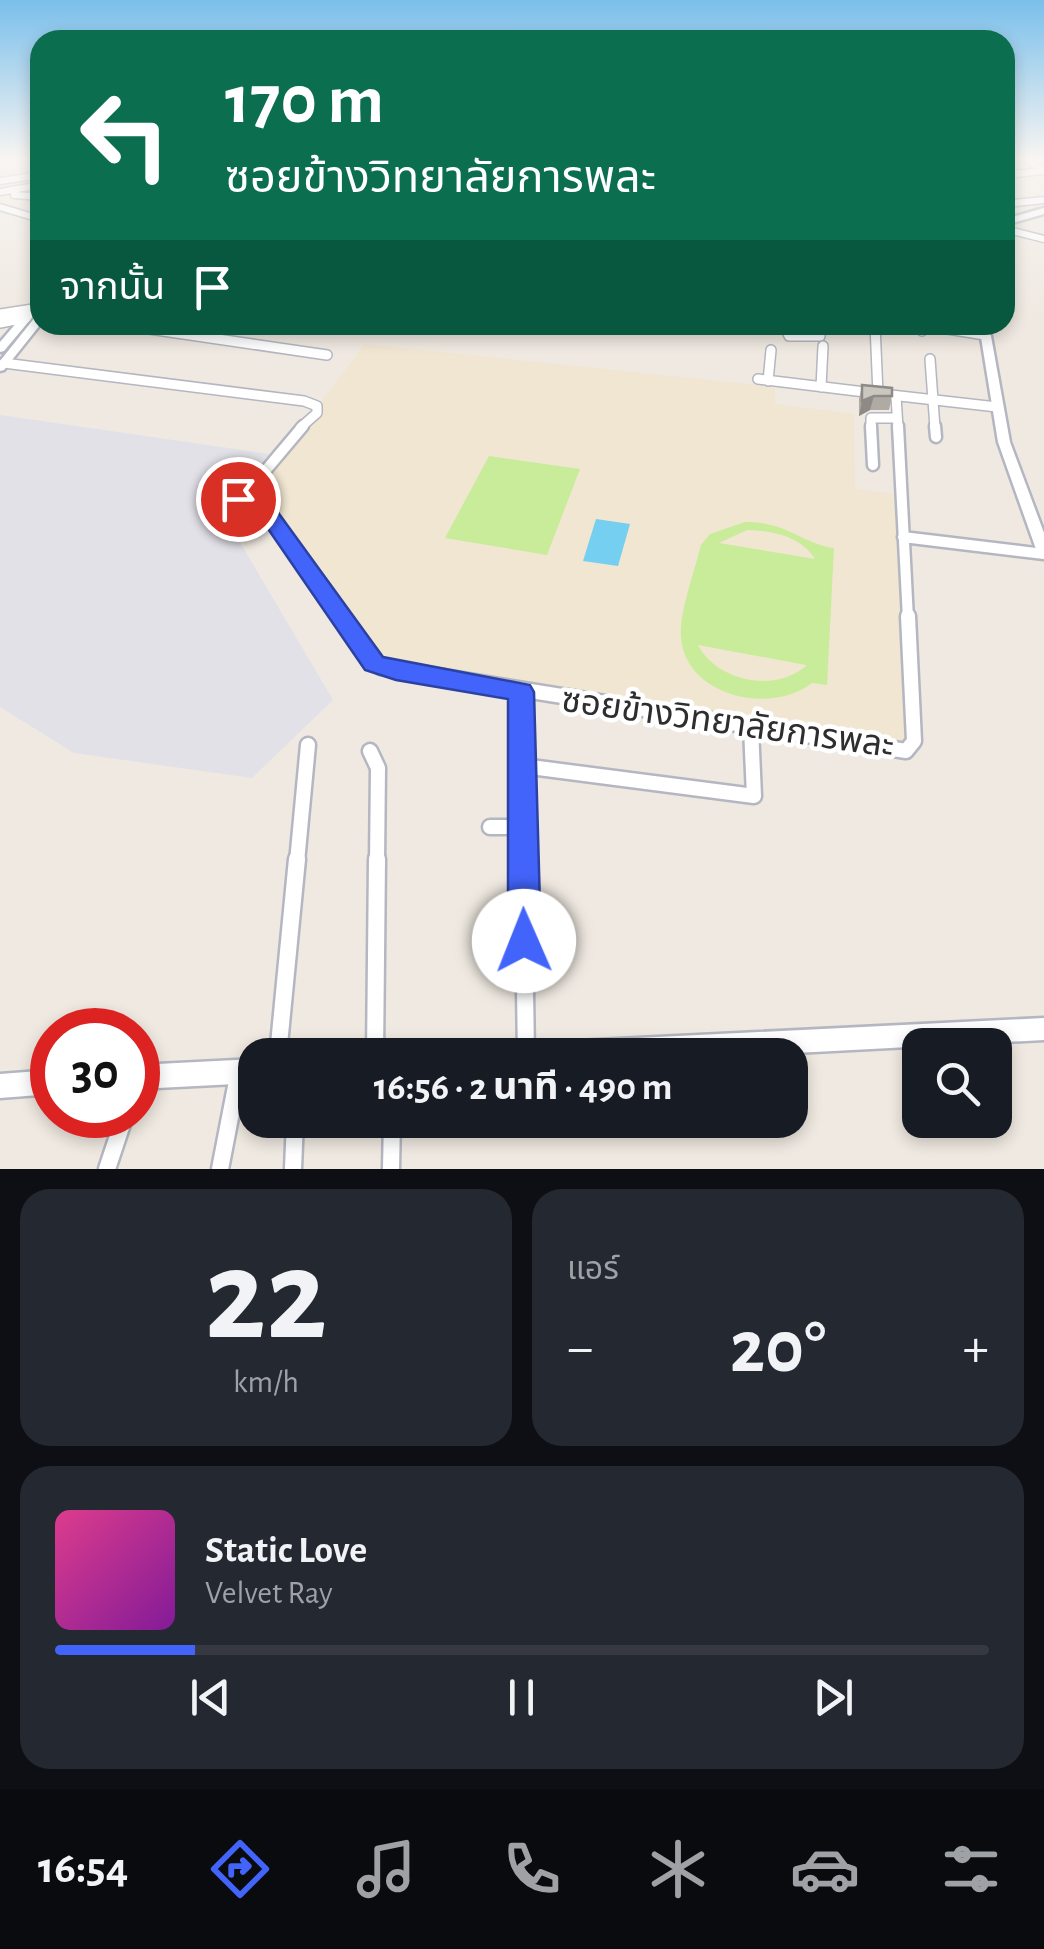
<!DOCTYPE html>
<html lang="th">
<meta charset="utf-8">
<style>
body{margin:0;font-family:"Alegreya Sans","Noto Sans Thai",sans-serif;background:#242831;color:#f1f3f6;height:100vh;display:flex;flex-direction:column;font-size:38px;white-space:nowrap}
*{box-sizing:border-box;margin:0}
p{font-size:32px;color:#9ea1a6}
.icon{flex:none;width:55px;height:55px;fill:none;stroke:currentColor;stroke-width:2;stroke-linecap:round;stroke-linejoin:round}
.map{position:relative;height:1169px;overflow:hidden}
.sheet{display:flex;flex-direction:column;gap:20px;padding:20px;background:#0d0f14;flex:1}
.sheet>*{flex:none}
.guide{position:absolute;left:30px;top:30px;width:985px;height:305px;border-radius:30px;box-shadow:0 5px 15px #0003;background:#0b6e4f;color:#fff;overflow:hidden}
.tools{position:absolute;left:902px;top:1028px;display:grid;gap:20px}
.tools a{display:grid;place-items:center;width:110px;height:110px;border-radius:20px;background:#171b24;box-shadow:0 5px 15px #0003;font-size:50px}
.speed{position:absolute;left:30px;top:1008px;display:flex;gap:20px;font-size:50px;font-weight:700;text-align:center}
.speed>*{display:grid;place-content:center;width:130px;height:130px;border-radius:50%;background:#171b24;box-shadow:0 5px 15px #0003;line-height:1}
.speed .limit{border:15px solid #d22;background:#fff;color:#111}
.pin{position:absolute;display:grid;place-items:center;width:85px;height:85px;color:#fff;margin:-42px;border:5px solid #fff;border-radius:50%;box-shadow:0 2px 10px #0007}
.me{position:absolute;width:110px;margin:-55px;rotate:359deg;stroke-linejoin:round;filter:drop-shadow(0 0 8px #0008)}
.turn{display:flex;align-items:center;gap:35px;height:210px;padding:0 30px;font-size:45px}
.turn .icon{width:130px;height:130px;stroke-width:2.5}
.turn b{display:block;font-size:70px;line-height:85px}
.then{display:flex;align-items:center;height:95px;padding:0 30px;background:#0003;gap:20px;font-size:38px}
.big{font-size:75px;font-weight:700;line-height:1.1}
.sheet .card{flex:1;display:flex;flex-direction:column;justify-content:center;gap:15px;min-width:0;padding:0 35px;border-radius:30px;background:#242831}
.sheet .dial{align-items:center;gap:0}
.dial b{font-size:130px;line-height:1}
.song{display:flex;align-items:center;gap:30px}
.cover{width:120px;height:120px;border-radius:15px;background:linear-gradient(135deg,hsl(330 70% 55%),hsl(290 70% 35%))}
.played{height:10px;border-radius:5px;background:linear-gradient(90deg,#4264fb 15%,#363941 15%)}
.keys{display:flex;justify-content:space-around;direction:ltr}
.heat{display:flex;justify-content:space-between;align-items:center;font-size:55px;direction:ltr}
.sheet .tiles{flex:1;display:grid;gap:20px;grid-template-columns:1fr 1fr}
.card:last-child{grid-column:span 2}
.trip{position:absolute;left:238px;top:1038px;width:570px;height:100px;border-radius:30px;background:#171b24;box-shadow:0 5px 15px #0003;font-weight:700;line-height:100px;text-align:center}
.tabs{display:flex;height:160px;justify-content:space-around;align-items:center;background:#090b0e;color:#9ea1a6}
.tabs .icon{width:70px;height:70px}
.tabs .on{color:#4264fb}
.tabs b{font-size:45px;color:#f1f3f6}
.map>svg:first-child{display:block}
.industrial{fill:#e3e1e8}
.education{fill:#f0e6d1}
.pitch{fill:#c9ec9a;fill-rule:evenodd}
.water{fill:#75cff0}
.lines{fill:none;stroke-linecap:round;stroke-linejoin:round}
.street-far4-casing{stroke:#b4b7c1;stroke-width:9}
.street-far3-casing{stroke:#b4b7c1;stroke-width:12}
.street-far2-casing{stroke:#b4b7c1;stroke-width:15}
.street-far1-casing{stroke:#b4b7c1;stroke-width:19}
.street-casing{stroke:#b4b7c1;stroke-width:21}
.secondary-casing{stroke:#b4b7c1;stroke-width:5}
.street-far4{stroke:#fff;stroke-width:6}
.street-far3{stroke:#fff;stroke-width:9}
.street-far2{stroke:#fff;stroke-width:10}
.street-far1{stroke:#fff;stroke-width:14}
.street{stroke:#fff;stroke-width:16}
.secondary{fill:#fff;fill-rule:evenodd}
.wall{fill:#afaba4}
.shaded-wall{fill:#8e8b86}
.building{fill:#cbc7bf;stroke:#8e8b86;stroke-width:2.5}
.route{fill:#4264fb;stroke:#2b41a3;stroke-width:2.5}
.labels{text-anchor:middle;stroke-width:9;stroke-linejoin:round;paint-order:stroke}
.street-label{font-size:35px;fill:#2e2e2e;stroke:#fff}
</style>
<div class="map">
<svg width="1044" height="1169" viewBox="0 0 1044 1169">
<rect width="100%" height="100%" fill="#efe9e1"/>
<path class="industrial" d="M0 415 269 454 221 510 333 700 252 778 74 753 0 707Z"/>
<path class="education" d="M365 344 775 387V404L854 414 855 489 894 494 908 743 903 747 397 668 374 656 274 514 244 502Z"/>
<path class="pitch" d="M489 456 580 469 547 555 445 538Z
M745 522C789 522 800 543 834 548L827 685 812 683C772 715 685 697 681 637 679 613 695 570 701 545L710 534ZM747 530C773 531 800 536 815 559L719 543ZM698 645 806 665H807C776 694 716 681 698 645Z"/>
<path class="water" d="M596 519 630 524 618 566 583 561Z"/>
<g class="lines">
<g class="street-far4-casing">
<path id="street-far4" d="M1026 159 1044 171
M1005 175 1044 171
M0 181 40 175
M0 192 40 185
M14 195 40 197
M1005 204 1044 200
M0 207 40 219
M1005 229 1044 239"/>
</g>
<g class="street-far3-casing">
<path id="street-far3" d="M0 314 33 309
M0 323 26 318
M122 325 327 355
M784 325 789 336H820L821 325
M875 325 878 394
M922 325V331
M941 328 985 335
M930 359 935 428
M4 363 304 401 317 406V413L300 428
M758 379 873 393
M768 381 771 350
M821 387 823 346
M891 395 997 407
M896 396 898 428
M871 428V418H896"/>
</g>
<g class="street-far2-casing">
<path id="street-far2" d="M303 426 239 502 269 516 341 619
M871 426 873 465
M898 426 908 619
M935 426 936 437
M903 537 1044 554"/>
</g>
<g class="street-far1-casing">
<path id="street-far1" d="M339 616 369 659 381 667 906 751 914 741 908 616
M521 692 523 862
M370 751 378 768 377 862
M523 766 754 796 751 728
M490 827H523
M297 862 308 745"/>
</g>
<g class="street-casing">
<path id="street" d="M523 859 526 1055
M278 1055 297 859
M375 1055 377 859
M107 1169 125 1115
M220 1169 239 1071
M293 1169 295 1120
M391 1169 392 1120"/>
</g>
<g class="secondary-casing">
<path id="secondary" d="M1044 208V214L1005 225V219Z
M40 299V308L4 351 0 352V342L36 300Z
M40 315V325L4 370 0 371V361L36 316Z
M979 325H989L1010 442 1044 533V556L1037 552 998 442Z
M1044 1018V1040L758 1055H524L528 1047 536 1043Z
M255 1059V1083L138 1089V1065Z
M52 1070V1094L0 1098V1074Z"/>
</g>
<use href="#street-far4" class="street-far4"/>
<use href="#street-far3" class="street-far3"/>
<use href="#street-far2" class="street-far2"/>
<use href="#street-far1" class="street-far1"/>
<use href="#street" class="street"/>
<use href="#secondary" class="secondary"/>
</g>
<path class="wall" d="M862 385 892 396 889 410H870L859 416V399Z"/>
<path class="shaded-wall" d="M874 396 870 410 859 416 862 401Z"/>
<path class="building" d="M862 385 892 388V396H874L862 401Z"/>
<linearGradient id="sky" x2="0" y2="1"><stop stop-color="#7abfeb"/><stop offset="0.49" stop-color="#f8f5f2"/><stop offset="1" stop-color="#f8f5f2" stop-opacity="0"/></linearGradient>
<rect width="1044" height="323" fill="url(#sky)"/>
<path class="route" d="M238 493 277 511 383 657 530 685 534 692 541 941 536 951 524 956 513 951 508 941V699L396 680 365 670 262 520 231 503 228 499 231 495Z"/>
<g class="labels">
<g class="street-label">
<text transform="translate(728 722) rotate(8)" y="12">ซอยข้างวิทยาลัยการพละ</text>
</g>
</g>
</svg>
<div class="tools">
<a><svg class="icon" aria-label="search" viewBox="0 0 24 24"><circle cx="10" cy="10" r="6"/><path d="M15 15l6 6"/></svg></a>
</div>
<div class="speed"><div class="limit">30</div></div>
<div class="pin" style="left:238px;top:499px;background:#d93025"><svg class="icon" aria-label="arrive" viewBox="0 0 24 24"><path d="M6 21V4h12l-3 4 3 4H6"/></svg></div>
<svg class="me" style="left:524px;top:941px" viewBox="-20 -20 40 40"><circle r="19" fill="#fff"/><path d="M0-13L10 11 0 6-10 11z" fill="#4264fb"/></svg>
<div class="trip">16:56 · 2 นาที · 490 m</div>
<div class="guide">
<div class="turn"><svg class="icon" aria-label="left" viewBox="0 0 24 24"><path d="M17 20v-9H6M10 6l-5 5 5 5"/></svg><div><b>170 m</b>ซอยข้างวิทยาลัยการพละ</div></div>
<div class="then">จากนั้น<svg class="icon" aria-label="arrive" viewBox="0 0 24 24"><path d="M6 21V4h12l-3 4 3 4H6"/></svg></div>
</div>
</div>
<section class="sheet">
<div class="tiles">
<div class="card dial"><b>22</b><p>km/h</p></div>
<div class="card"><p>แอร์</p>
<div class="heat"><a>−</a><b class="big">20°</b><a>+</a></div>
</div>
<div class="card">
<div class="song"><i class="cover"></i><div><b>Static Love</b><p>Velvet Ray</p></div></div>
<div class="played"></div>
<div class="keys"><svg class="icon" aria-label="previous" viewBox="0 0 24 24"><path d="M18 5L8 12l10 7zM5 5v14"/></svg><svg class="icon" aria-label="pause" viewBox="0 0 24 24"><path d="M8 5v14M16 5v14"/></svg><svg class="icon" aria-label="next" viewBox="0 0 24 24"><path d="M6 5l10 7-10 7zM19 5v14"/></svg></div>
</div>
</div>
</section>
<nav class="tabs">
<b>16:54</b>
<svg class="icon on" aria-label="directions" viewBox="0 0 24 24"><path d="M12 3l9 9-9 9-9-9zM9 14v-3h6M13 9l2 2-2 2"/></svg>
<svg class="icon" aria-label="music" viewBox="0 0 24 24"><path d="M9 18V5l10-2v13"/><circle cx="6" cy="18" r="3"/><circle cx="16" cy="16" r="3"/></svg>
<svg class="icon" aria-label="phone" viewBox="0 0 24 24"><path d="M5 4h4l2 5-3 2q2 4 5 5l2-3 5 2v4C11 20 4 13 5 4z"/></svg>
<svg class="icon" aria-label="climate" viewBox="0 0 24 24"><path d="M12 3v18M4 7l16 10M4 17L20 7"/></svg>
<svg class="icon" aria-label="car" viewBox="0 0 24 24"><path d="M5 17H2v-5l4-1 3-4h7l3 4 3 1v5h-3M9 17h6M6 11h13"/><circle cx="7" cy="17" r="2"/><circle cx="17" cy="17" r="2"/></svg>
<svg class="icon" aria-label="filters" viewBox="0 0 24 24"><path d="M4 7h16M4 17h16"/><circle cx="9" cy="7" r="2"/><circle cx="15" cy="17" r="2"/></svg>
</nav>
